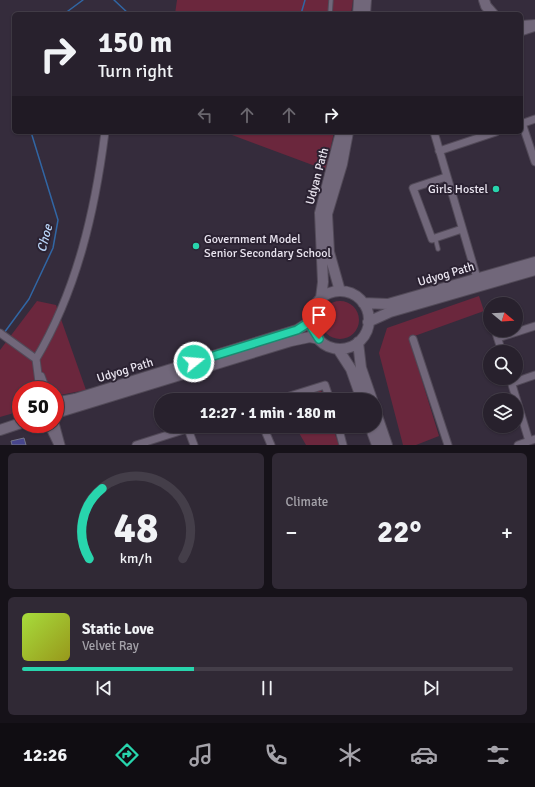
<!DOCTYPE html>
<meta charset="utf-8">
<style>
body{margin:0;font-family:Signika,sans-serif;background:#302935;color:#f1f3f6;height:100vh;display:flex;flex-direction:column;font-size:15px;white-space:nowrap}
*{box-sizing:border-box;margin:0}
p{font-size:13px;color:#a5a3aa}
.icon{flex:none;width:22px;height:22px;fill:none;stroke:currentColor;stroke-width:2;stroke-linecap:round;stroke-linejoin:round}
.map{position:relative;height:445px;overflow:hidden}
.details{display:flex;flex-direction:column;gap:8px;padding:8px;background:#161219;flex:1}
.details>*{flex:none}
.banner{position:absolute;left:12px;top:12px;width:511px;height:122px;border-radius:6px;box-shadow:0 1px 3px #0004,0 0 0 1px #443e49;background:#28212d;color:#f1f3f6;overflow:hidden}
.needle{width:26px;rotate:108deg}
.buttons{position:absolute;left:483px;top:297px;display:grid;gap:8px}
.buttons a{display:grid;place-items:center;width:40px;height:40px;border-radius:50%;background:#28212d;box-shadow:0 1px 3px #0004,0 0 0 1px #443e49;font-size:20px}
.speed{position:absolute;left:12px;top:381px;display:flex;gap:8px;font-size:20px;font-weight:700;text-align:center}
.speed>*{display:grid;place-content:center;width:52px;height:52px;border-radius:50%;background:#28212d;box-shadow:0 1px 3px #0004,0 0 0 1px #443e49;line-height:1}
.speed .limit{border:6px solid #d22;background:#fff;color:#111}
.pin{position:absolute;display:grid;place-items:center;width:34px;height:34px;color:#fff;margin:-41px -17px;border-radius:50% 50% 50% 0;rotate:-45deg;box-shadow:0 0 4px #0007}
.pin .icon{rotate:45deg}
.me{position:absolute;width:44px;margin:-22px;rotate:73deg;stroke-linejoin:round;filter:drop-shadow(0 0 3px #0008)}
.turn{display:flex;align-items:center;gap:14px;height:84px;padding:0 20px;font-size:18px}
.turn .icon{width:52px;height:52px;stroke-width:2.5}
.turn b{display:block;font-size:28px;line-height:34px}
.lanes{display:flex;align-items:center;height:38px;padding:0 20px;background:#0003;justify-content:center;gap:20px;direction:ltr}
.lanes .off{opacity:.35}
.big{font-size:30px;font-weight:700;line-height:1.1}
.details .tile{flex:1;display:flex;flex-direction:column;justify-content:center;gap:6px;min-width:0;padding:0 14px;border-radius:6px;background:#302935}
.details .dial{align-items:center;gap:0}
.dial svg{height:104px;overflow:visible;fill:none;stroke:#443e49;stroke-width:7;stroke-linecap:round;text-anchor:middle}
.dial text{fill:#f1f3f6;stroke:none}
.song{display:flex;align-items:center;gap:12px}
.cover{width:48px;height:48px;border-radius:6px;background:linear-gradient(135deg,hsl(80 70% 55%),hsl(60 70% 35%))}
.played{height:4px;border-radius:2px;background:linear-gradient(90deg,#28d5ad 35%,#443e49 35%)}
.keys{display:flex;justify-content:space-around;direction:ltr}
.heat{display:flex;justify-content:space-between;align-items:center;font-size:22px;direction:ltr}
.details .tiles{flex:1;display:grid;gap:8px;grid-template-columns:1fr 1fr}
.tile:last-child{grid-column:span 2}
.trip{position:absolute;left:154px;top:393px;width:228px;height:40px;border-radius:20px;background:#28212d;box-shadow:0 1px 3px #0004,0 0 0 1px #443e49;font-weight:700;line-height:40px;text-align:center}
.dock{display:flex;height:64px;justify-content:space-around;align-items:center;background:#100d12;color:#a5a3aa}
.dock .icon{width:28px;height:28px}
.dock .current{color:#28d5ad}
.dock b{font-size:18px;color:#f1f3f6}
.map>svg:first-child{display:block}
.green{fill:#6b273d}
.lines{fill:none;stroke-linecap:round;stroke-linejoin:round}
.stream{stroke:#3166a4;stroke-width:1.5}
.building{fill:#48468d;stroke:#74768a}
.lane-casing{stroke:#524a58;stroke-width:5.5}
.street-casing{stroke:#524a58;stroke-width:9}
.secondary-casing{stroke:#524a58;stroke-width:12}
.lane{stroke:#71677a;stroke-width:3.5}
.street{stroke:#71677a;stroke-width:7}
.secondary{stroke:#71677a;stroke-width:10}
.route-casing{stroke:#1a8a70;stroke-width:10}
.route{stroke:#28d5ad;stroke-width:7}
.poi-dot{fill:#28d5ad;stroke:#2b2232;stroke-width:1.5}
.labels{text-anchor:middle;stroke-width:4;stroke-linejoin:round;paint-order:stroke}
.street-label{font-size:12px;fill:#eae5f0;stroke:#2b2232}
.poi-label{font-size:12px;fill:#eae5f0;stroke:#2b2232;text-anchor:end}
.water-label{font-size:13px;font-style:italic;fill:#bbd7fa;stroke:#2b2232}
</style>
<div class="map">
<svg width="535" height="445" viewBox="0 0 535 445">
<rect width="100%" height="100%" fill="#352c3c"/>
<path class="green" d="M177 0H353L351 14H175Z
M224 132H334L326 170Z
M479 296 484 311 409 338 439 436 416 445H403L379 353 387 328Z
M37 301 56 305 86 390 55 396V390H21V411L0 417V350Z
M321 320a19 19 0 1 1 38 0a19 19 0 1 1-38 0Z
M321 390 324 400H290Z
M295 426H332L339 445H306Z"/>
<g class="lines">
<path class="stream" d="M114 0 129 14
M64 14 83 0
M301 14 305 0
M4 333 29 299 53 248 58 220 31 132"/>
</g>
<path class="building" d="M24 438 26 445H12L11 441Z"/>
<g class="lines">
<g class="lane-casing">
<path id="lane" d="M330 14 331 0
M435 237 438 249"/>
</g>
<g class="street-casing">
<path id="street" d="M521 32 533 28
M522 123 535 162
M521 124 535 119
M434 132 477 278
M439 151 496 132
M446 177 413 188 432 239 462 229
M495 330 502 352
M0 333 36 359 40 390
M498 338 535 326
M413 339 448 445
M36 359C77 290 95 211 105 132
M41 376 46 390
M510 378 529 441
M512 383 535 375
M277 400 325 385 330 400
M55 423 61 445
M48 424 58 445
M263 426 271 445
M338 426 343 445
M188 429 194 445
M136 445 196 426
M518 445 535 439"/>
</g>
<g class="secondary-casing">
<path id="secondary" d="M484 0 486 6 493 14
M358 14 359 0
M365 14 366 0
M521 26 535 25
M340 291 329 252 327 214 342 164 348 132
M311 320a29 29 0 1 1 58 0a29 29 0 1 1-58 0Z
M321 298 323 282 320 213 341 132
M363 303 388 304 535 262
M368 322 390 312 535 270
M358 342 361 368 372 400
M338 349 351 369 362 400
M55 403 75 399 297 330 308 323 311 316
M375 410 387 445
M56 413 291 341 310 337 319 339
M370 426 377 445
M0 430 21 423"/>
</g>
<use href="#lane" class="lane"/>
<use href="#street" class="street"/>
<use href="#secondary" class="secondary"/>
</g>
<g class="lines">
<g class="route-casing">
<path id="route" d="M194 362 297 330 308 323 311 316 312 328 319 339"/>
</g>
<use href="#route" class="route"/>
</g>
<g class="poi-dot">
<circle cx="496" cy="189" r="4"/>
<circle cx="196" cy="246" r="4"/>
</g>
<g class="labels">
<g class="street-label">
<text transform="translate(317 176) rotate(-75)" y="4">Udyan Path</text>
<text transform="translate(446 274) rotate(-16)" y="4">Udyog Path</text>
<text transform="translate(125 370) rotate(-17)" y="4">Udyog Path</text>
</g>
<g class="poi-label">
<text x="488" y="193">Girls Hostel</text>
<text x="204" y="243" text-anchor="start">Government Model<tspan x="204" dy="14">Senior Secondary School</tspan></text>
</g>
<g class="water-label">
<text transform="translate(44 238) rotate(-75)" y="5">Choe</text>
</g>
</g>
</svg>
<div class="buttons">
<a><svg class="needle" viewBox="-14 -14 28 28"><path d="M0-13l5 13h-10z" fill="#e53935"/><path d="M0 13l5-13h-10z" fill="#a5a3aa"/></svg></a>
<a><svg class="icon" aria-label="search" viewBox="0 0 24 24"><circle cx="10" cy="10" r="6"/><path d="M15 15l6 6"/></svg></a>
<a><svg class="icon" aria-label="layers" viewBox="0 0 24 24"><path d="M12 4l9 5-9 5-9-5zM3 14l9 5 9-5"/></svg></a>
</div>
<div class="speed"><div class="limit">50</div></div>
<div class="pin" style="left:319px;top:339px;background:#d93025"><svg class="icon" aria-label="arrive" viewBox="0 0 24 24"><path d="M6 21V4h12l-3 4 3 4H6"/></svg></div>
<svg class="me" style="left:194px;top:362px" viewBox="-20 -20 40 40"><circle r="17" fill="#28d5ad" stroke="#fff" stroke-width="3"/><path d="M0-11L8 9 0 5-8 9z" fill="#fff"/></svg>
<div class="trip">12:27 · 1 min · 180 m</div>
<div class="banner">
<div class="turn"><svg class="icon" aria-label="right" viewBox="0 0 24 24"><path d="M7 20v-9h11M14 6l5 5-5 5"/></svg><div><b>150 m</b>Turn right</div></div>
<div class="lanes"><svg class="icon off" aria-label="left" viewBox="0 0 24 24"><path d="M17 20v-9H6M10 6l-5 5 5 5"/></svg><svg class="icon off" aria-label="ahead" viewBox="0 0 24 24"><path d="M12 20V5M6 11l6-6 6 6"/></svg><svg class="icon off" aria-label="ahead" viewBox="0 0 24 24"><path d="M12 20V5M6 11l6-6 6 6"/></svg><svg class="icon" aria-label="right" viewBox="0 0 24 24"><path d="M7 20v-9h11M14 6l5 5-5 5"/></svg></div>
</div>
</div>
<section class="details">
<div class="tiles">
<div class="tile dial"><svg viewBox="0 0 100 80">
<path d="M14 69A42 42 0 1 1 86 69"/>
<path d="M14 69A42 42 0 0 1 24 15" stroke="#28d5ad"/>
<text x="50" y="56" font-size="32" font-weight="700">48</text>
<text x="50" y="72" font-size="11">km/h</text>
</svg></div>
<div class="tile"><p>Climate</p>
<div class="heat"><a>−</a><b class="big">22°</b><a>+</a></div>
</div>
<div class="tile">
<div class="song"><i class="cover"></i><div><b>Static Love</b><p>Velvet Ray</p></div></div>
<div class="played"></div>
<div class="keys"><svg class="icon" aria-label="previous" viewBox="0 0 24 24"><path d="M18 5L8 12l10 7zM5 5v14"/></svg><svg class="icon" aria-label="pause" viewBox="0 0 24 24"><path d="M8 5v14M16 5v14"/></svg><svg class="icon" aria-label="next" viewBox="0 0 24 24"><path d="M6 5l10 7-10 7zM19 5v14"/></svg></div>
</div>
</div>
</section>
<nav class="dock">
<b>12:26</b>
<svg class="icon current" aria-label="directions" viewBox="0 0 24 24"><path d="M12 3l9 9-9 9-9-9zM9 14v-3h6M13 9l2 2-2 2"/></svg>
<svg class="icon" aria-label="music" viewBox="0 0 24 24"><path d="M9 18V5l10-2v13"/><circle cx="6" cy="18" r="3"/><circle cx="16" cy="16" r="3"/></svg>
<svg class="icon" aria-label="phone" viewBox="0 0 24 24"><path d="M5 4h4l2 5-3 2q2 4 5 5l2-3 5 2v4C11 20 4 13 5 4z"/></svg>
<svg class="icon" aria-label="climate" viewBox="0 0 24 24"><path d="M12 3v18M4 7l16 10M4 17L20 7"/></svg>
<svg class="icon" aria-label="car" viewBox="0 0 24 24"><path d="M5 17H2v-5l4-1 3-4h7l3 4 3 1v5h-3M9 17h6M6 11h13"/><circle cx="7" cy="17" r="2"/><circle cx="17" cy="17" r="2"/></svg>
<svg class="icon" aria-label="filters" viewBox="0 0 24 24"><path d="M4 7h16M4 17h16"/><circle cx="9" cy="7" r="2"/><circle cx="15" cy="17" r="2"/></svg>
</nav>
